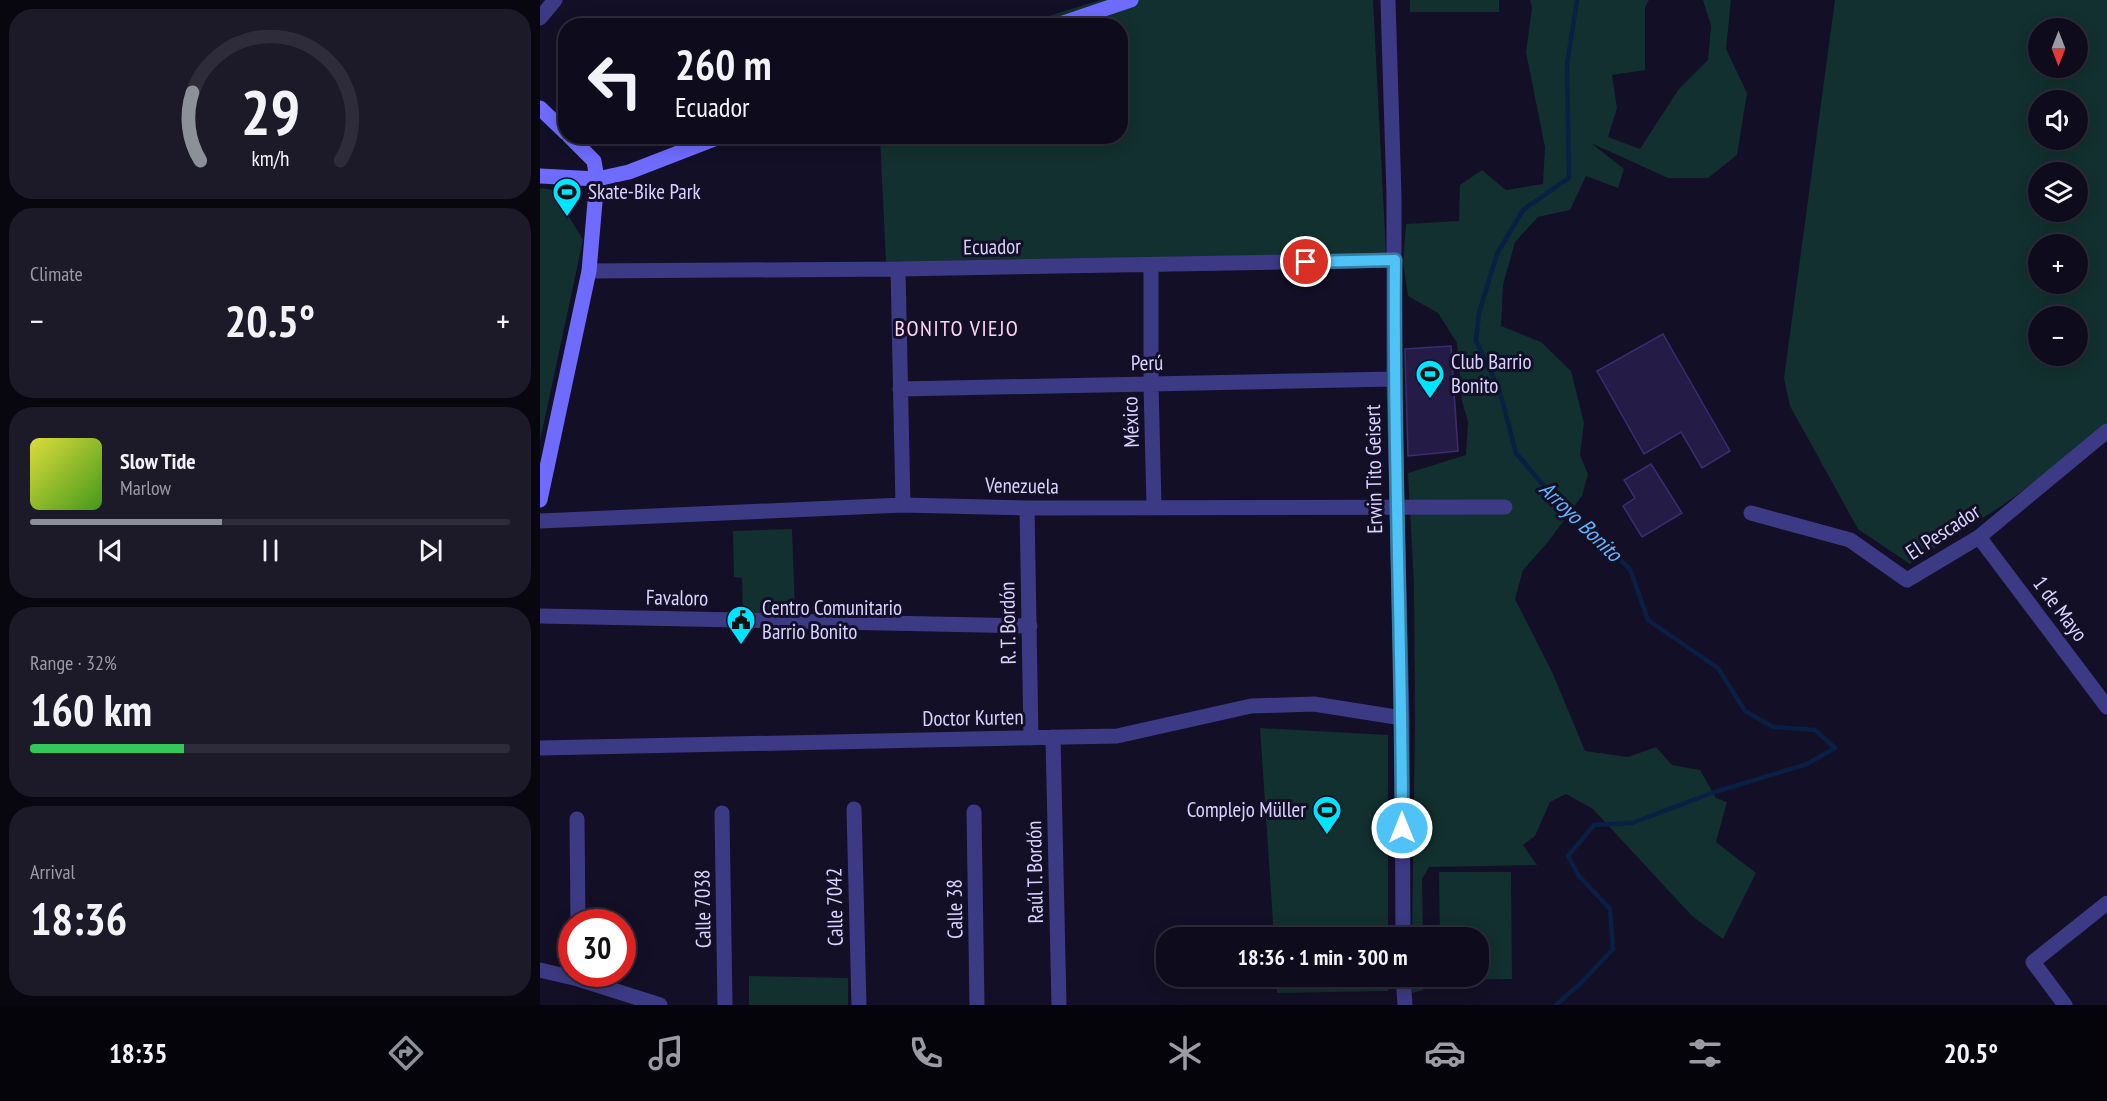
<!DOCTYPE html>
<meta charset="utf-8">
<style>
body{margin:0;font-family:"PT Sans Narrow",sans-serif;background:#1c1929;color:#f1f3f6;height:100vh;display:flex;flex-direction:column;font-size:22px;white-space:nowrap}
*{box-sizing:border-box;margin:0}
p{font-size:20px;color:#9b9ba3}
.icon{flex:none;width:33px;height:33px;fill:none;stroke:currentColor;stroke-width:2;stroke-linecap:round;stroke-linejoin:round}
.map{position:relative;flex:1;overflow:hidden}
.details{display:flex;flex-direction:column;gap:9px;padding:9px;background:#08060f;width:540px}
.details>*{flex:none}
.banner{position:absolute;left:18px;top:18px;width:570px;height:126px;border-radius:24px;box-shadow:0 3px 15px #0003,0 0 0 2px #2e2b3b;background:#0e0b1c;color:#f1f3f6;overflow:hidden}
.needle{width:39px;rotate:180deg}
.controls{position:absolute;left:1488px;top:18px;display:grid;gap:12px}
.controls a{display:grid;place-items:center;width:60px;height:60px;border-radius:50%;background:#0e0b1c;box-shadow:0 3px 15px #0003,0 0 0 2px #2e2b3b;font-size:30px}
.speed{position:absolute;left:18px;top:909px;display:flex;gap:12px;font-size:30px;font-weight:700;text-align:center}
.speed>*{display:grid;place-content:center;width:78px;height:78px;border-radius:50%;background:#0e0b1c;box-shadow:0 3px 15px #0003,0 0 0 2px #2e2b3b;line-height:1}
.speed .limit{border:9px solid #d22;background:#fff;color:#111}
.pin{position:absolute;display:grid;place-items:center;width:51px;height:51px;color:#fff;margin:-26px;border:3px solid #fff;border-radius:50%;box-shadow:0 2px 6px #0007}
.me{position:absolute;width:66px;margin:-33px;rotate:0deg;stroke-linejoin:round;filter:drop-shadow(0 0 4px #0008)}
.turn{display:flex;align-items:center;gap:21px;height:126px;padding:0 18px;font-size:27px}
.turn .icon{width:78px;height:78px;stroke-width:2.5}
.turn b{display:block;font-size:42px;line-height:51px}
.big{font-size:45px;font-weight:700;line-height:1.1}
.details .tile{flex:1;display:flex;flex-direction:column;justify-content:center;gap:9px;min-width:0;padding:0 21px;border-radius:24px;background:#1c1929}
.details .dial{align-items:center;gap:0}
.dial svg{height:156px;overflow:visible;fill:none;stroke:#2e2b3b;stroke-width:7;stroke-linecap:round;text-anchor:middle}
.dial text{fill:#f1f3f6;stroke:none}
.song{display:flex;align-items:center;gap:18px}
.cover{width:72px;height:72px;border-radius:9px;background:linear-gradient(135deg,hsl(60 70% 55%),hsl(100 70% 35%))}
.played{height:6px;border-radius:3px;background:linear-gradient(90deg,#8c9099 40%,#2e2b3b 40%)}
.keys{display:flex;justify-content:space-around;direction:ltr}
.heat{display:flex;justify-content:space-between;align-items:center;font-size:33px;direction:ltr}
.charge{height:9px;border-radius:4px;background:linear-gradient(90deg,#34c759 32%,#2e2b3b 0)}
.trip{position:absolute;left:616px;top:927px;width:333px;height:60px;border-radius:24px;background:#0e0b1c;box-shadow:0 3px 15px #0003,0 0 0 2px #2e2b3b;font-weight:700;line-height:60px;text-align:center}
.dock{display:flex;height:96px;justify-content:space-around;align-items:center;background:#06040b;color:#9b9ba3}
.dock .icon{width:42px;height:42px}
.dock .active{color:#8c9099}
.dock b{font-size:27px;color:#f1f3f6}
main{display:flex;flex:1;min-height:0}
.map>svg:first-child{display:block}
.green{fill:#12302f;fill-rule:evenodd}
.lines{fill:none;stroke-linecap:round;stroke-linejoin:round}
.stream{stroke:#0a1f44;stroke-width:4.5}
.building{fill:#241b47;stroke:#3b2d73;stroke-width:1.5}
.street{stroke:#3d3a85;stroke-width:15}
.secondary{stroke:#6f6bff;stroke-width:15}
.route-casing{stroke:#337fa1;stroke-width:15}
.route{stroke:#4fc3f7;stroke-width:10}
.labels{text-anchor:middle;stroke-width:6;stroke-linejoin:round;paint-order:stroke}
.poi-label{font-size:21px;fill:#d9d4ff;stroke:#130f26;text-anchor:start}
.street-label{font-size:21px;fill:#d9d4ff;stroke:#130f26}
.neighbourhood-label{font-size:22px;letter-spacing:1.5px;fill:#ffd6f0;stroke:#130f26}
.water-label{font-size:22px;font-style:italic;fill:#62b6ff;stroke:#130f26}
</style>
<main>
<section class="details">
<div class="tile dial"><svg viewBox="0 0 100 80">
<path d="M14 69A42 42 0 1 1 86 69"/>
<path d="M14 69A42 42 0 0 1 10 34" stroke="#8c9099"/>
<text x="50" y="56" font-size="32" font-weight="700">29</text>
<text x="50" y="72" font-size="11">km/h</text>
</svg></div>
<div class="tile"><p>Climate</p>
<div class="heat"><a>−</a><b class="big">20.5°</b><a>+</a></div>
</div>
<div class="tile">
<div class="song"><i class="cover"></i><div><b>Slow Tide</b><p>Marlow</p></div></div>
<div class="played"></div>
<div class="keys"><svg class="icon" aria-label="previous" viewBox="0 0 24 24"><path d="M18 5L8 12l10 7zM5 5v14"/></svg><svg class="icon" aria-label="pause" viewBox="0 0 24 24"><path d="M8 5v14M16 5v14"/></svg><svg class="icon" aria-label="next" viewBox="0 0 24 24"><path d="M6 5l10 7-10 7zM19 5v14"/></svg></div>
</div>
<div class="tile"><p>Range · 32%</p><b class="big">160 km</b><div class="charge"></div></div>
<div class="tile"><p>Arrival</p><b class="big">18:36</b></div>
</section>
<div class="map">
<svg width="1567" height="1005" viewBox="0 0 1567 1005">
<rect width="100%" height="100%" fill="#130f26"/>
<path class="green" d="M561 0H833L846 253 346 262 340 137 580 136V26L479 25Z
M870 0H959V12H870Z
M990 0H1109L1105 7V70L1072 75 1077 108 1068 137 1100 149 1138 90 1168 60 1171 26 1163 0H1191L1186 49 1207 93 1197 155 1168 178H1128L1051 143 1084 169 1078 188 1046 176 1030 210 998 217 975 242 963 285 961 326 1001 342 1031 371 1044 423 1040 455 1048 474 1042 496 1008 542 983 570 975 599 1013 674 1045 751 1088 757 1116 747 1132 765 1160 770 1176 798 1187 802 1176 842 1216 873 1183 939 1152 916 1053 809 1026 794 1010 802 995 836 983 845 997 865 889 867 882 879 883 937H872L875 724 874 585 868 473 926 455 928 422 922 401 917 343 898 313 868 296 863 263 866 224 919 221 920 185 942 170 966 190 1003 184 1005 147 986 52 992 8Z
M1295 0H1567V431L1460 507 1370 564 1318 529 1250 406 1244 378ZM1498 28H1538V68H1498ZM1498 100H1538V140H1498ZM1498 172H1538V212H1498ZM1498 244H1538V284H1498ZM1498 316H1538V356H1498Z
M0 188 13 190 43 240 0 441Z
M252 529 255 612 203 614 202 578 194 577 193 531Z
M720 728 848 735V937H734Z
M899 872H971L972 979 900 980V977L939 976V938L900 937Z
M209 976 308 978V1005H209Z
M736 977H848V991L737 993Z
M872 977H883V990L872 993Z"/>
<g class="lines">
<path class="stream" d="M1016 1005 1041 983 1073 949 1070 909 1039 876 1028 856 1054 825 1092 823 1172 793 1267 764 1295 748 1275 730 1233 727 1205 711 1178 668 1108 620 1090 569 1021 506 976 453 959 389 936 341 939 313 957 254 983 210 1029 178 1027 65 1037 0"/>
</g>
<path class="building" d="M1123 334 1190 451 1162 468 1141 432 1104 454 1057 371Z
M911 346 918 451 868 456 865 349Z
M1111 464 1142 513 1102 537 1083 506 1095 498 1084 480Z"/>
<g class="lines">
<path class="street" d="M848 0 854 196V379L862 718 863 938
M0 18 15 0
M611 265V384L614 506
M358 269 363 505
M49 271 358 269 855 260
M360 389 854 379
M487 508 491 738
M1211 513 1310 540 1367 580 1439 537 1567 431
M0 521 363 505 487 508 965 507
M1439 537 1567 707
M0 616 490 626
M513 737 519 1005
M0 748 577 736 711 706 774 704 862 718
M314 809 319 1005
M434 812 437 1005
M182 813 185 1005
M37 819 38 922
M0 970 38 979 120 1005
M863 976 865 1005
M1525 1005 1493 962 1567 903"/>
<path class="secondary" d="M514 26 591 0
M0 108 26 133
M0 176 57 179 89 172 182 136
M0 500 49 271 57 179 54 161 29 136"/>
</g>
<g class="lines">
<g class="route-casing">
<path id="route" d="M766 262 855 260C853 449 862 638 862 828"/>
</g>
<use href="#route" class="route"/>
</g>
<defs>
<g id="stadium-pin" transform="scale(1.5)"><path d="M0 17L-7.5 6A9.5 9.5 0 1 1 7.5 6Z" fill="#00e5ff" stroke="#130f26"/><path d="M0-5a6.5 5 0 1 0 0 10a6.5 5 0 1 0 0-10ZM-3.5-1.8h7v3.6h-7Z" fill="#111"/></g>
<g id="civic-pin" transform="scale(1.5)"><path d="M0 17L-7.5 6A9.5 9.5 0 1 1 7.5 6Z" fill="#00e5ff" stroke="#130f26"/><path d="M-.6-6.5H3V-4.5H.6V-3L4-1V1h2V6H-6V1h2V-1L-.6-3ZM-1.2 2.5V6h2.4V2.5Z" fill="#111"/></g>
</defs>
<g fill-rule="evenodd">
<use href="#stadium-pin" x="27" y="192"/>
<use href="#stadium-pin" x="890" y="374"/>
<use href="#civic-pin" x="201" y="620"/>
<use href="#stadium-pin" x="787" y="810"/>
</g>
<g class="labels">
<g class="poi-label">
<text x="48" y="199">Skate-Bike Park</text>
<text x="911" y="369">Club Barrio<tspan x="911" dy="24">Bonito</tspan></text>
<text x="222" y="615">Centro Comunitario<tspan x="222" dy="24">Barrio Bonito</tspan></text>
<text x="766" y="817" text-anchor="end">Complejo Müller</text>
</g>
<g class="street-label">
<text transform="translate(452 247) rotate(-1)" y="7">Ecuador</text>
<text transform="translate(607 363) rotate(-1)" y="7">Perú</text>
<text transform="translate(591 422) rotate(-92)" y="7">México</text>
<text transform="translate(834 469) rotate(-91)" y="7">Erwin Tito Geisert</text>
<text transform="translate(482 486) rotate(1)" y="7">Venezuela</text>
<text transform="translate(1403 532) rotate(-33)" y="7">El Pescador</text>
<text transform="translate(137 598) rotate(1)" y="7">Favaloro</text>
<text transform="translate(1520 609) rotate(53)" y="7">1 de Mayo</text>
<text transform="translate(468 623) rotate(-91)" y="7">R. T. Bordón</text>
<text transform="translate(433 718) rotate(-1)" y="7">Doctor Kurten</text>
<text transform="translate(495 872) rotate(-91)" y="7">Raúl T. Bordón</text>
<text transform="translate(295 907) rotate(-91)" y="7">Calle 7042</text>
<text transform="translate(163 909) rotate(-91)" y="7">Calle 7038</text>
<text transform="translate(415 909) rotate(-91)" y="7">Calle 38</text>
</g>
<g class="neighbourhood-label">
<text x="417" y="336">BONITO VIEJO</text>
</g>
<g class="water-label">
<text transform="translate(1041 521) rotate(44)" y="8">Arroyo Bonito</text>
</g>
</g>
</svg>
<div class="controls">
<a><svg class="needle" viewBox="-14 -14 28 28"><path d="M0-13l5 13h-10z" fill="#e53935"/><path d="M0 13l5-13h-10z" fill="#9b9ba3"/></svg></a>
<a><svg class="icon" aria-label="sound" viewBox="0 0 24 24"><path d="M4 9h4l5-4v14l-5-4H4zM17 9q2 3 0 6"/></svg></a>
<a><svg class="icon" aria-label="layers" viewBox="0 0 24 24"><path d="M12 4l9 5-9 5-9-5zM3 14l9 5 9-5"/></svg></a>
<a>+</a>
<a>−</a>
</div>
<div class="speed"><div class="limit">30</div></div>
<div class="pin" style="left:766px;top:262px;background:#d93025"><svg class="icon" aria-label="arrive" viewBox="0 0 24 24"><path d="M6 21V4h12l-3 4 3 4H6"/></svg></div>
<svg class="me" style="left:862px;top:828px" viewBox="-20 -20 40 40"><circle r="17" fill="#4fc3f7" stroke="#fff" stroke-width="3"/><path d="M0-11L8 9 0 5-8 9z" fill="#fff"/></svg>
<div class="trip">18:36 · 1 min · 300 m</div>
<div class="banner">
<div class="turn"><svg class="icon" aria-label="left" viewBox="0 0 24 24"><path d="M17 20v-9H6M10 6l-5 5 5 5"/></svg><div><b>260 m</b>Ecuador</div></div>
</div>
</div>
</main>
<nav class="dock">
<b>18:35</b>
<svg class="icon active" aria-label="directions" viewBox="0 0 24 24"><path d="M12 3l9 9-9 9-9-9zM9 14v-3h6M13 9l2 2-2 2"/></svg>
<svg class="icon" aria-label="music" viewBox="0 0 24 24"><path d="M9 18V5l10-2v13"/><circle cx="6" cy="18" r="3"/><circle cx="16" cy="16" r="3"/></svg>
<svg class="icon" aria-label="phone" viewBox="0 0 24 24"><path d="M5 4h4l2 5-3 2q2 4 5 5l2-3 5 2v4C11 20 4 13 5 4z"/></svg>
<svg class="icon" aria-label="climate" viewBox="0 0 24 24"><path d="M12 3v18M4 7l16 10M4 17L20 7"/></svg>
<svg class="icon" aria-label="car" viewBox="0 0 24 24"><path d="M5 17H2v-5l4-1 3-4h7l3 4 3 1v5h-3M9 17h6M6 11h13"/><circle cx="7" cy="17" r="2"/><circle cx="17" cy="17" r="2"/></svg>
<svg class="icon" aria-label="filters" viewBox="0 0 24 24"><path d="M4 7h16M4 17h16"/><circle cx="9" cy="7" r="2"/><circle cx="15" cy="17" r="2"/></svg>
<b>20.5°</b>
</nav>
